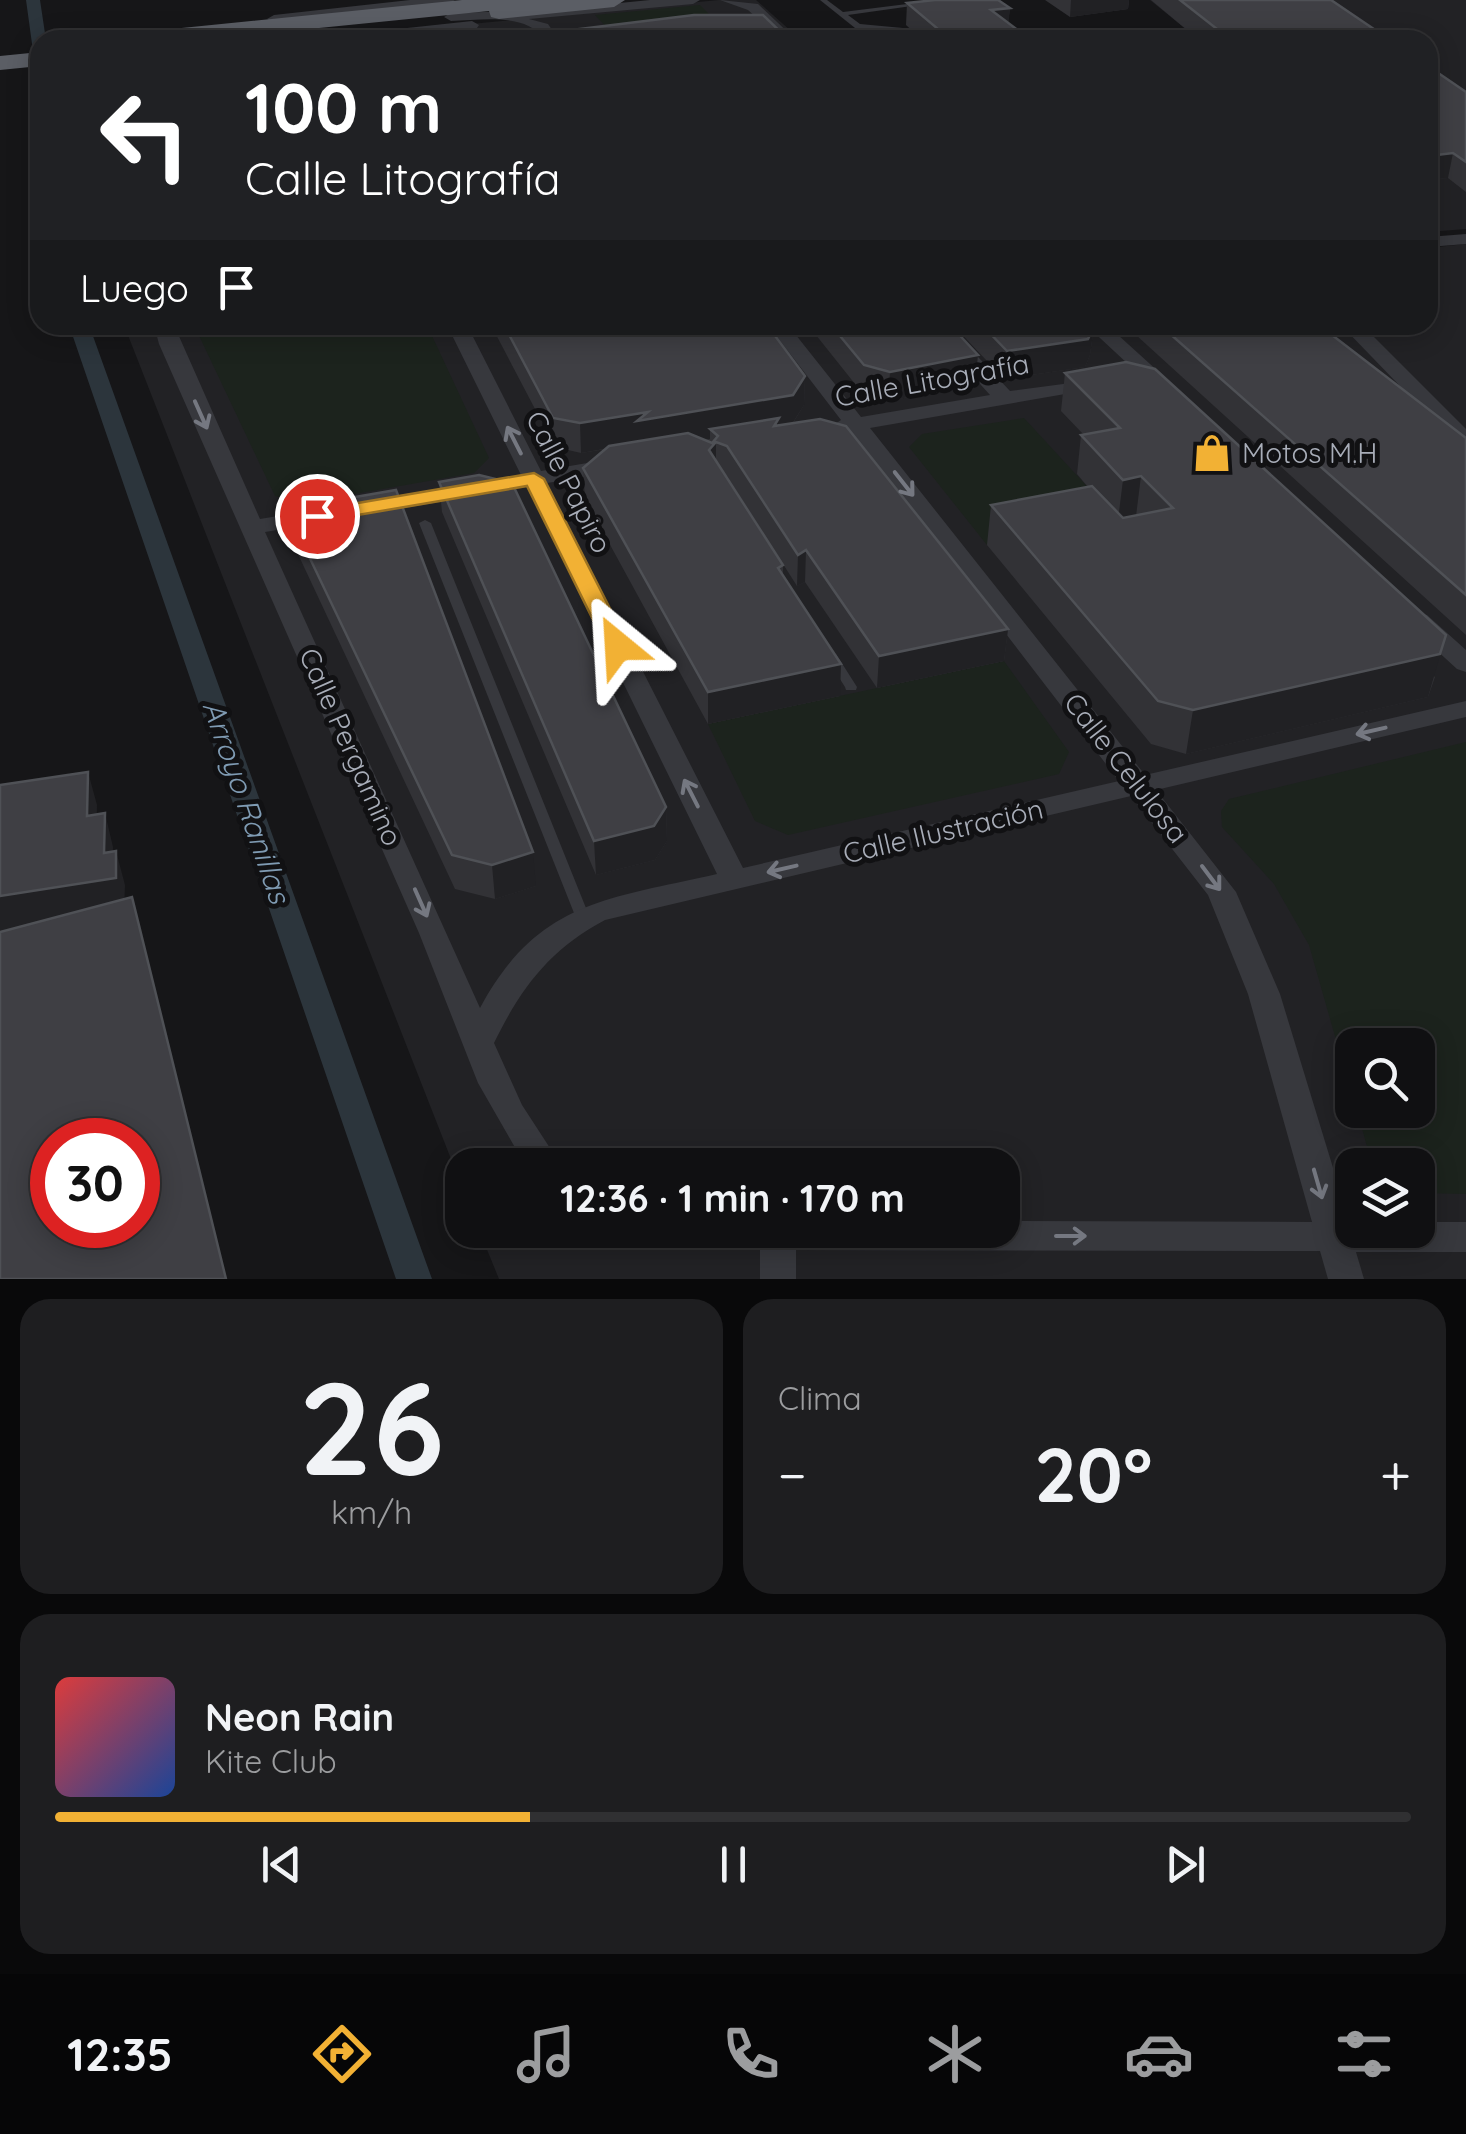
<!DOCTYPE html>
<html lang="es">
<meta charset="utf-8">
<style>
body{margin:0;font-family:Quicksand,sans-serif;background:#1e1e20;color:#f1f3f6;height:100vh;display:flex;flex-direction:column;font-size:38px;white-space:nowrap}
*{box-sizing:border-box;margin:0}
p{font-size:32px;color:#9c9d9f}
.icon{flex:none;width:55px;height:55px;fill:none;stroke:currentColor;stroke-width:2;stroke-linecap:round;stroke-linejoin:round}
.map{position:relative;height:1279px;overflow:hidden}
.panel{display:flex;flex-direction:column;gap:20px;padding:20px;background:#09090a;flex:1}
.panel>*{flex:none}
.banner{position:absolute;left:30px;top:30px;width:1408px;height:305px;border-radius:30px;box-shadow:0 5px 25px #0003,0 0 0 2px #303032;background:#202124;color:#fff;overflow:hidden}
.controls{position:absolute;left:1335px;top:1028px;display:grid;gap:20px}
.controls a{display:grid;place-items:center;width:100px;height:100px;border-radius:20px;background:#101012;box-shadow:0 5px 25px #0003,0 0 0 2px #303032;font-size:50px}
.speed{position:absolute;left:30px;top:1118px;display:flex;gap:20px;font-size:50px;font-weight:700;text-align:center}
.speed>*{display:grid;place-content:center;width:130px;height:130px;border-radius:50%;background:#101012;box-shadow:0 5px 25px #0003,0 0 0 2px #303032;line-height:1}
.speed .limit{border:15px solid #d22;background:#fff;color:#111}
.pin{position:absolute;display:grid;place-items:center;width:85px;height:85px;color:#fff;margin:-42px;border:5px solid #fff;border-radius:50%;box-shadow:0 2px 10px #0007}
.me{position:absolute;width:110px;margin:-55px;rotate:333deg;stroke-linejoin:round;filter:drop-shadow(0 0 8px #0008)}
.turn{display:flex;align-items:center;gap:35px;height:210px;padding:0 50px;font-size:45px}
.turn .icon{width:130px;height:130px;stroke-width:2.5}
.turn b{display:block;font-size:70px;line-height:85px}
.then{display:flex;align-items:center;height:95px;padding:0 50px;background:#0003;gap:20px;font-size:38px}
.big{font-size:75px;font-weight:700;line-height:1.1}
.panel .card{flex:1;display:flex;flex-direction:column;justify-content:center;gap:15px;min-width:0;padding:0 35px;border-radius:30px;background:#1e1e20}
.panel .dial{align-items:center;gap:0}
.dial b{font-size:130px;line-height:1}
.song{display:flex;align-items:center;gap:30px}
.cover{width:120px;height:120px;border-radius:15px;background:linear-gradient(135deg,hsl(0 70% 55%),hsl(220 70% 35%))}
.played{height:10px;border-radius:5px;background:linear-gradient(90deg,#f2b134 35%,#303032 35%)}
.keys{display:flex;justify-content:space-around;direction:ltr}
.heat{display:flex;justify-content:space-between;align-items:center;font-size:55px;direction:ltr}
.panel .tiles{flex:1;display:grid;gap:20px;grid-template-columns:1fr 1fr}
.card:last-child{grid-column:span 2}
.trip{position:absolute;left:445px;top:1148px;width:575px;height:100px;border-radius:30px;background:#101012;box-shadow:0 5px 25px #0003,0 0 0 2px #303032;font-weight:700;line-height:100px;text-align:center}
.tab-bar{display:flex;height:160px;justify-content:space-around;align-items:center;background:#060607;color:#9c9d9f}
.tab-bar .icon{width:70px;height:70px}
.tab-bar .on{color:#f2b134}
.tab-bar b{font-size:45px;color:#f1f3f6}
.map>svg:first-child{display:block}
.built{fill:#222225;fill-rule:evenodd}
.green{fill:#1c231d}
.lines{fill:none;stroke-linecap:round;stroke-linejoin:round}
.canal{fill:#2c353c;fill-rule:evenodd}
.service{fill:#37383d;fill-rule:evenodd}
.minor{fill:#37383d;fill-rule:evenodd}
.trunk{fill:#5b5e65;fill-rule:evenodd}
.wall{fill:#323236}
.shaded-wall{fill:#212124}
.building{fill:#3f3f44;stroke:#4f5156;stroke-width:2.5;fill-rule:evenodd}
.oneway{stroke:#757881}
.route{fill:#f2b134;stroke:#9d7322;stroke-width:2.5}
.labels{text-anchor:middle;stroke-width:10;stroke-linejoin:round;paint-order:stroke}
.street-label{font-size:28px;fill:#a8adb8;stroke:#111113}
.poi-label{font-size:28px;fill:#a8adb8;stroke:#111113;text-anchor:start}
.water-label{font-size:30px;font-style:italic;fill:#7f9bb3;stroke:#111113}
</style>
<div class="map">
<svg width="1466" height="1279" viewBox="0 0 1466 1279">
<rect width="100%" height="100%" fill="#161618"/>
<path class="built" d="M719 0H756L801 40H304Z
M1150 0H1466V229L1428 232V40H1199Z
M1466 244V1279H499L479 1230H1002V1165H462V1187L124 325H1428V248ZM1352 1045H1418V1110H1352ZM1352 1165H1418V1230H1352Z"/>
<path class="green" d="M700 5 716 21 610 31 595 15Z
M194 325H427L489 458 474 473 303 503 275 496Z
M1024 418 1118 520 987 545 909 447 922 434Z
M1004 661 1069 752 1059 774 788 835 755 821 708 724Z
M1466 742V1194L1418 1193V1165H1372L1357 1110H1418V1045H1352V1096L1309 945 1274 884 1222 827 1221 811 1229 799Z"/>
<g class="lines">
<path class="canal" d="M26 0H40L46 40H40V55L33 51Z
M69 325H89L432 1279H396Z"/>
<path class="service" d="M820 0H827L843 12 923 2 926 4 848 15 860 24 903 28 916 40H908L898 32 855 28Z
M425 520 431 523 590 918 588 922H578L576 918 419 523Z
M832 653 836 654 857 687 856 690H846L845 687 826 657Z"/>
<path class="minor" d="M410 0H455L448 4 274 23 267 19 274 15Z
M650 0H700L693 4 529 19 548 24 559 40H545C526 12 482 20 451 21L444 17 451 13 549 10Z
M720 0 758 4 796 40H781L748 10Z
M472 21 479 25 477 28 373 40H326L333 36Z
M1466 234V244L1428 247V237Z
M154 325H174L260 519 326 508 337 515 326 522 265 532 480 1008C538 900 609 899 717 874L527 487 370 514 359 507 370 500 521 475 447 325H467L541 471 616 458 627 465 616 472 547 483 743 868 1119 781 850 431H835L832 426 841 420 768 325H788L861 417 990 395 927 325H948L1010 391 1101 379V387L1094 389 870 428 1145 775 1466 701V717L1156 790 1236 892 1280 994 1352 1230H1418V1222H1466V1252H1356L1364 1279H1328L1320 1251 796 1250V1279H760V1250L694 1249 662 1240 657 1230H1002V1221L1312 1222 1248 994 1208 895 1131 796 605 920C549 950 521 988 494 1043L522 1105 561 1165H525L478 1083 419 933 159 344Z
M1086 325H1107L1171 383 1174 387 1171 391H1157Z
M1341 325H1362L1466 429V447L1458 446Z
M1418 613 1427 615 1466 650V672L1457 669 1409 625 1406 620Z"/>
<path class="trunk" d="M462 0H625L614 7 499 19 491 17 489 11 200 40H120L132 33Z
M40 52V66L0 70V56Z"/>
</g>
<path class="wall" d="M1045 0H1129L1128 9 1070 17Z
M1151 0H1331L1390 40H1199Z
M907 3 1010 8 1008 23 1031 40 919 37 906 25Z
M580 29 789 40H581Z
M1428 66 1466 92V192L1448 178 1428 180Z
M491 325H767L805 376 804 405 793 423 1008 629 1004 661 877 688 805 582 797 586 727 476 725 475 783 565V576L840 696 708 724 585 499 583 468 606 449 581 453 555 447Z
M808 325H950L975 384 888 401 863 394Z
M953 325H1092L1094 326 1090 355 1085 367 1004 379Z
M1125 325H1319L1466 438V635Z
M1065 373 1435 677 1428 697 1186 754 1151 744 987 545 991 505 1088 487 1077 474 1081 435H1084L1061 411Z
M439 482 666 807 667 841 655 860 596 875 442 512Z
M292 521 536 886 495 899 455 889 297 552Z"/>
<path class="shaded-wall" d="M1071 0H1129L1128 9 1070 17Z
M1010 8 1008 30 991 10Z
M1453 153 1448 178 1428 180V156Z
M1094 326 1090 355 1085 367 1004 379 1007 351Z
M978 355 975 384 888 401 890 372Z
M805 376 804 405 792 424 710 429V439L638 451V443L581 453 580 423Z
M716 442V472L709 450Z
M1141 476 1136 516 1118 520 1123 480Z
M806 550 805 582 797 586 798 555Z
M1008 629 1004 661 877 688 879 656Z
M1446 635 1428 697 1186 754 1193 710Z
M841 664 840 696 708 724V692Z
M88 772 97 805 96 849 87 816Z
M666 807 667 841 655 860 596 875 594 841Z
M105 813 113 847 112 878 116 851 125 885 124 912 0 933V896L104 853Z
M533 852 536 886 495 899 492 865Z"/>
<path class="building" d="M935 0H998L1010 8 991 10 1031 40H894L944 34 907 3Z
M1180 0H1331L1390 40H1231Z
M694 15H763L789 40H590L580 29Z
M527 34 544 37 546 40H472Z
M1428 66 1466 92V162L1453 153 1428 156Z
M504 325H767L805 376 793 395 637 421 648 412 580 423 553 418Z
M831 325H950L978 355 890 372 864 365Z
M982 325H1092L1094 326 1088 339 1007 351Z
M1160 325H1319L1466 438V595Z
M1126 362 1155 369 1446 635 1440 654 1193 710 1158 701 991 505 1092 486 1123 518 1173 508 1141 476 1123 480 1081 435 1120 428 1065 373Z
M779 418 774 426 820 419 846 426 1008 629 879 656 806 550 798 555 727 446 716 442 709 450 783 565 778 568 841 664 708 692 583 468 609 446 688 433 712 443 718 436 710 429Z
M479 475 512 483 666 807 654 826 594 841 439 482Z
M396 490 533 852 492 865 452 855 292 521 315 504Z
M88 772 87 816 105 813 104 853 116 851V878L0 896V785Z
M132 897 226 1279H0V932ZM52 1140H138V1225H52Z"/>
<defs><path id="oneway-shaft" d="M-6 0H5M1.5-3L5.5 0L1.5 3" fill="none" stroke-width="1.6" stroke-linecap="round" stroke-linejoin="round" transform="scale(2.5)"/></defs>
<g class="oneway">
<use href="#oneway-shaft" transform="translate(201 415) rotate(66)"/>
<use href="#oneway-shaft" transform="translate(514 440) rotate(-117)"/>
<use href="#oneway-shaft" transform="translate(904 484) rotate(52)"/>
<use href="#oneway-shaft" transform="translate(1371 731) rotate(167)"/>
<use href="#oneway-shaft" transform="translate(691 793) rotate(-117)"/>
<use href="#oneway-shaft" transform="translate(782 869) rotate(167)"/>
<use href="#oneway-shaft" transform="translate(1211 878) rotate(53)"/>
<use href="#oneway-shaft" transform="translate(421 903) rotate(66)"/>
<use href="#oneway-shaft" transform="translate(1318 1184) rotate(74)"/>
<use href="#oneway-shaft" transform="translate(1071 1236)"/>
</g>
<path class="route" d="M534 473 544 479 629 646 626 651H610L606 646 527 486 317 522 306 516 317 510Z"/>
<defs>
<g id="shop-bare" transform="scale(3)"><path d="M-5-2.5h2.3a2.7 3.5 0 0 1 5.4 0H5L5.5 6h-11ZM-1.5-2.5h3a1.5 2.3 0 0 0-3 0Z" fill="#f2b134" stroke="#111113" stroke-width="2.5" paint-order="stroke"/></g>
</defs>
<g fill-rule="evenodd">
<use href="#shop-bare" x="1212" y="453"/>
</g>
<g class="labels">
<g class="street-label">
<text transform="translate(932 380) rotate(-10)" y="10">Calle Litografía</text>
<text transform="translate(569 482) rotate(63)" y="10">Calle Papiro</text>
<text transform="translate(351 747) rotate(66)" y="10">Calle Pergamino</text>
<text transform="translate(1126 768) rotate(52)" y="10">Calle Celulosa</text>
<text transform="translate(943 831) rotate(-13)" y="10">Calle Ilustración</text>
</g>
<g class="poi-label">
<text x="1242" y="463">Motos M.H</text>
</g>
<g class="water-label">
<text transform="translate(246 802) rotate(71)" y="10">Arroyo Ranillas</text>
</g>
</g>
</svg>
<div class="controls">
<a><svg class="icon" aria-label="search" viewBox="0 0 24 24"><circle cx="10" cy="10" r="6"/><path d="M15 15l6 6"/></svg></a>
<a><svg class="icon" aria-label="layers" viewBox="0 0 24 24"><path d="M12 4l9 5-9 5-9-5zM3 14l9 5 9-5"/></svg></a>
</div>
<div class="speed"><div class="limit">30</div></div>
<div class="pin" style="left:317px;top:516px;background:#d93025"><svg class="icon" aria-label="arrive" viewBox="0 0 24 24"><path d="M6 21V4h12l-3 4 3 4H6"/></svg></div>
<svg class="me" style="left:618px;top:646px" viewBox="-20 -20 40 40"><path d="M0-17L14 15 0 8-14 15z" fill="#f2b134" stroke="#fff" stroke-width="4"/></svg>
<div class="trip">12:36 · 1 min · 170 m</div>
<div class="banner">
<div class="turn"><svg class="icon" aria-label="left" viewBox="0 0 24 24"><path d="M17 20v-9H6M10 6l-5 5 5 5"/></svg><div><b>100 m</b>Calle Litografía</div></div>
<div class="then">Luego<svg class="icon" aria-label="arrive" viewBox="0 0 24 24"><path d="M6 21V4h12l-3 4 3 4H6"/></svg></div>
</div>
</div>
<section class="panel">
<div class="tiles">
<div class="card dial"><b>26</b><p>km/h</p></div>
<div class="card"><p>Clima</p>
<div class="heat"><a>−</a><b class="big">20°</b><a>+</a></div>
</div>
<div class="card">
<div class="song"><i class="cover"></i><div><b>Neon Rain</b><p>Kite Club</p></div></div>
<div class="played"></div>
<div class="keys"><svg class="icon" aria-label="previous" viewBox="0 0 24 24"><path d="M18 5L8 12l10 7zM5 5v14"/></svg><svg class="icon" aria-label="pause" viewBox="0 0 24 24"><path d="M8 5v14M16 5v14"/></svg><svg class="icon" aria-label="next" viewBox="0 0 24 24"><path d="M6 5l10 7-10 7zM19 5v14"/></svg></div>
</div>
</div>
</section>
<nav class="tab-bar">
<b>12:35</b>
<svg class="icon on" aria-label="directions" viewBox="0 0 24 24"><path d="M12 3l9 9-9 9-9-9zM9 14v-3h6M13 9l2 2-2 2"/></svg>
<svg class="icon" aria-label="music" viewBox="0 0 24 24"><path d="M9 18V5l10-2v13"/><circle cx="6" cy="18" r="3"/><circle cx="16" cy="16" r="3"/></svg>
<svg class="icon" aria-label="phone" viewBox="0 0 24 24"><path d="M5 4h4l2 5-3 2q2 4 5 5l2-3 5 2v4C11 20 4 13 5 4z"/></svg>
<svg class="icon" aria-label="climate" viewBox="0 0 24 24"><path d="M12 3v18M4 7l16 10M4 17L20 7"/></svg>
<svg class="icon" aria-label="car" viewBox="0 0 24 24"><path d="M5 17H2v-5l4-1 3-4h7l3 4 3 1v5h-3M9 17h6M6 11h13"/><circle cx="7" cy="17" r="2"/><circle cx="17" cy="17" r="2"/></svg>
<svg class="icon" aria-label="filters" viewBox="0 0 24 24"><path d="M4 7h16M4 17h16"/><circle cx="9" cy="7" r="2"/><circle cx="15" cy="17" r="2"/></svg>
</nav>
